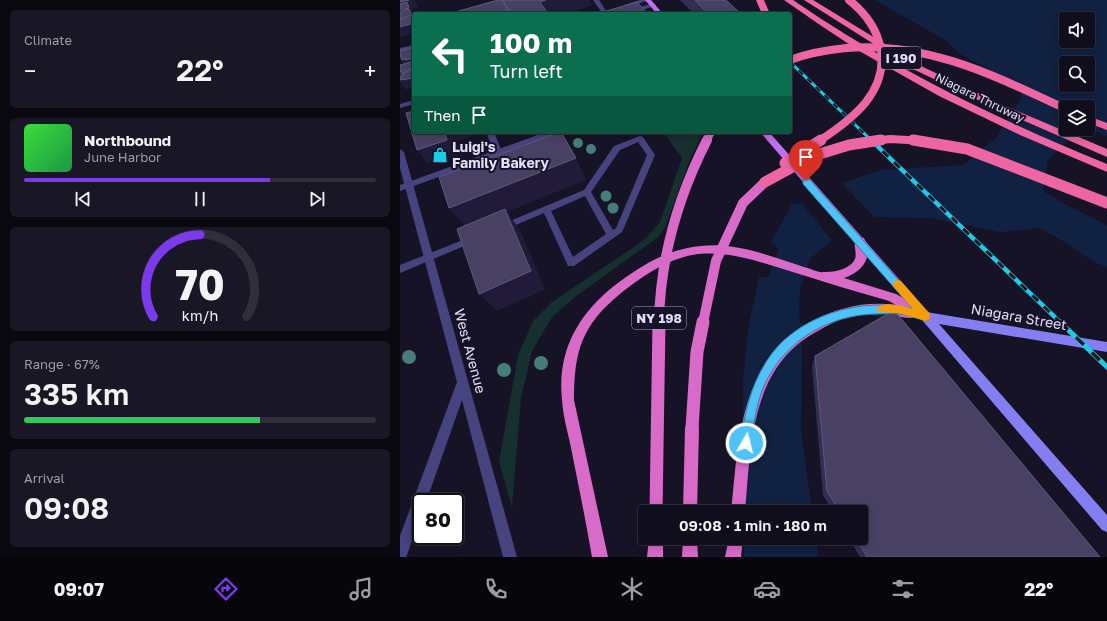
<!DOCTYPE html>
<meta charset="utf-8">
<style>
body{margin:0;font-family:"Golos Text",sans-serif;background:#191725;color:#f1f3f6;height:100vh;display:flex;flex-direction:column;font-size:15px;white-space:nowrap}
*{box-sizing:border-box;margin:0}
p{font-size:13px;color:#9c9ca3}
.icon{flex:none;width:22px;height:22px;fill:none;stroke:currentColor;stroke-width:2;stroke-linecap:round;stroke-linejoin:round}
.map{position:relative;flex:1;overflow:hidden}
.sheet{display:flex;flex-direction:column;gap:10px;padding:10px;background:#09080f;width:400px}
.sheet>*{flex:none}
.banner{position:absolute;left:12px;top:12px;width:380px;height:122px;border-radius:4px;box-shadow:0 2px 10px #0003,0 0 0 1px #302e3b;background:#0b6e4f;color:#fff;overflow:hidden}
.buttons{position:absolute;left:659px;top:12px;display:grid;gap:8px}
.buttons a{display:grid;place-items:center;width:36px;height:36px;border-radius:4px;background:#100e1c;box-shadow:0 2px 10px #0003,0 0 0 1px #302e3b;font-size:20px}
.speed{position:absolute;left:12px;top:493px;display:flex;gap:8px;font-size:20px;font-weight:700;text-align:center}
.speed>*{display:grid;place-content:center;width:52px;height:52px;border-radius:50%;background:#100e1c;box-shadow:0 2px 10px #0003,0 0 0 1px #302e3b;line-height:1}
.speed .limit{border:2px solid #111;border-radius:6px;background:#fff;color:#111}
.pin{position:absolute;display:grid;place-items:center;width:34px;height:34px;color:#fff;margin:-41px -17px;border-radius:50% 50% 50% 0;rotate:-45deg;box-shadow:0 0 4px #0007}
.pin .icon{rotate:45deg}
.me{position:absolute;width:44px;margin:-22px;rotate:8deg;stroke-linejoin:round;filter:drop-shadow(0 0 3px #0008)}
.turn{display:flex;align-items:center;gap:14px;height:84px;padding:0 12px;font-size:18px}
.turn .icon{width:52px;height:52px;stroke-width:2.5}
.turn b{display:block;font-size:28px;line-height:34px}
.then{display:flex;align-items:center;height:38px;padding:0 12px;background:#0003;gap:8px;font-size:15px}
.big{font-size:30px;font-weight:600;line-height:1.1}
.sheet .card{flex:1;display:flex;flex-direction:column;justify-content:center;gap:6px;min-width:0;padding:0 14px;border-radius:6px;background:#191725}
.sheet .dial{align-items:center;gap:0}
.dial svg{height:104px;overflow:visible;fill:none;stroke:#302e3b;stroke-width:7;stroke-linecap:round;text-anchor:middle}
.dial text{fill:#f1f3f6;stroke:none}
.song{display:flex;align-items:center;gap:12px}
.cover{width:48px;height:48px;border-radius:6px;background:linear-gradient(135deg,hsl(120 70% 55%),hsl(140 70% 35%))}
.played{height:4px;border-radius:2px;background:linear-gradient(90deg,#7c3aed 70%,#302e3b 70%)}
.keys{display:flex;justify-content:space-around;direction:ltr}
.heat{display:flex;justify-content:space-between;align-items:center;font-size:22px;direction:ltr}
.charge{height:6px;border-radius:3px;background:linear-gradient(90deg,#34c759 67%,#302e3b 0)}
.trip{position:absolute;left:238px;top:505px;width:230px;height:40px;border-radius:4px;background:#100e1c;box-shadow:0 2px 10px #0003,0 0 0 1px #302e3b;font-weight:600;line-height:40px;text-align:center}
.tab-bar{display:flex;height:64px;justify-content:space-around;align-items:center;background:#06060b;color:#9c9ca3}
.tab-bar .icon{width:28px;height:28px}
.tab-bar .selected{color:#7c3aed}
.tab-bar b{font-size:18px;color:#f1f3f6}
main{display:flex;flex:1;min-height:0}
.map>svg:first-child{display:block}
.green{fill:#162f2f}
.water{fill:#112141;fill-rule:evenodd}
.pier{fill:#161326}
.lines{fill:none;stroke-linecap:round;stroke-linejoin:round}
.service{fill:#47437f;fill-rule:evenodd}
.minor{fill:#47437f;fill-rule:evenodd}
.tertiary{fill:#47437f;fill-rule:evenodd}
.secondary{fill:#847ef0;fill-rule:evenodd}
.primary{fill:#c26fee;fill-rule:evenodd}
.trunk{fill:#d86ac8;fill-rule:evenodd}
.motorway{fill:#ed65a2;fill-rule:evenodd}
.rail-far2-casing{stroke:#1ecbe5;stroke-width:3}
.rail-far1-casing{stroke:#1ecbe5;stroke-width:4.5}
.rail-casing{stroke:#1ecbe5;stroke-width:5}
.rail-far2{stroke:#161326;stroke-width:2;stroke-dasharray:6;stroke-linecap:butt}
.rail-far1{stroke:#161326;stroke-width:3;stroke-dasharray:8;stroke-linecap:butt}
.rail{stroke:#161326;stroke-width:3.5;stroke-dasharray:11;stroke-linecap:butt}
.trunk-bridge-far2{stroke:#d86ac8;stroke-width:8}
.trunk-bridge-far1{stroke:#d86ac8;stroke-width:10}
.trunk-bridge{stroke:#d86ac8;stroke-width:13}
.motorway-bridge-far1{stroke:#ed65a2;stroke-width:8}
.motorway-bridge{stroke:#ed65a2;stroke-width:11}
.tree{fill:#477d79}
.wall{fill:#362e52}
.shaded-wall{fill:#211b39}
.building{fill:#484164;stroke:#60597c}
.route{fill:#4fc3f7;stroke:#337fa1}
.slow{fill:#f59e0b}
.labels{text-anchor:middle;stroke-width:4;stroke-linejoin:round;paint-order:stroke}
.far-street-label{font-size:12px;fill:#e0dcfb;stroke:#161326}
.shield{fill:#161326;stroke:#a3a0bb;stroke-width:1}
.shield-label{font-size:13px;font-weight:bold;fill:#e0dcfb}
.poi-label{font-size:14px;font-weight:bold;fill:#e0dcfb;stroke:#161326;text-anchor:start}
.street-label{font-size:14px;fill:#e0dcfb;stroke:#161326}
</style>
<main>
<section class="sheet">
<div class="card"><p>Climate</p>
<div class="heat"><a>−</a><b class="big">22°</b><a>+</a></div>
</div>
<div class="card">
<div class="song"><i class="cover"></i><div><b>Northbound</b><p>June Harbor</p></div></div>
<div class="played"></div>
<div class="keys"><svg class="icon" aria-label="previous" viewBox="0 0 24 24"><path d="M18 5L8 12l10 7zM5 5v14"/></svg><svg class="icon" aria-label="pause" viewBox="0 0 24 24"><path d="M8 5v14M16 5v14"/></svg><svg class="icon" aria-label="next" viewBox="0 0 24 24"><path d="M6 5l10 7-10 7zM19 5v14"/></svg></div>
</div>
<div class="card dial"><svg viewBox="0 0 100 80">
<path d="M14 69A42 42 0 1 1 86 69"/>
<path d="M14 69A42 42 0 0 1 50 6" stroke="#7c3aed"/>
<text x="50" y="56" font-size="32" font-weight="700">70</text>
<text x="50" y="72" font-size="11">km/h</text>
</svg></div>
<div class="card"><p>Range · 67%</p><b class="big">335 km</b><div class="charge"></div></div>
<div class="card"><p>Arrival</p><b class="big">09:08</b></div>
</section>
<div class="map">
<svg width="707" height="557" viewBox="0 0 707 557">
<rect width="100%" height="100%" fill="#161326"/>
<path class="green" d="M263 132H303L289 162 265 228 257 238 176 296 152 317 132 351 121 398 112 507 99 462 118 355 133 321 152 302 234 247 247 237 260 222 282 158Z"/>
<path class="water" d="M475 0H707V136L688 129V107H666V129H681L648 160 643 191 663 203 707 225V267L696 263 658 238 639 228 601 232 531 218 474 217 466 215 435 231 432 240 410 259 400 288 399 311 402 335 401 430 412 512H344L343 379 349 323 359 277H368L379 249 371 242 392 204 409 203 440 187 442 183 481 170 563 165 596 138 621 98V86L560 54 545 40ZM666 19H688V41H666ZM666 63H688V85H666Z
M344 538H416L418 557H344Z"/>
<path class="pier" d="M442 183 474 217 466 215 435 231 432 240 401 203H409L440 187Z"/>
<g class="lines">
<path class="service" d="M193 0H199L207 12 206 13H202Z
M240 0H250L227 7 224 5Z
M253 3 256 5 255 6 229 14H220Z
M14 45V49L0 52V48Z
M14 100V104L0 108V104Z
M86 132H94L102 152 101 154H95Z
M240 136 243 137 255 155 223 230 222 232 174 266H168L144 213 106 229H100L99 227 100 225 184 190 214 146ZM238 142 247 155 216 228 213 230 191 192 220 150ZM185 196 206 234 173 257 151 211Z
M73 236 76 237 77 239 76 241 0 273V265Z"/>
<path class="minor" d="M0 149 4 152 117 557H103L62 400 26 502H21V515L7 555 6 557H0V536L57 382 0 168Z"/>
<path class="tertiary" d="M146 132H158L157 134 0 191V185Z"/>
<path class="secondary" d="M526 312 707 342V352L539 324 707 515V532L702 530 522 320 521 317 522 314Z"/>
<path class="primary" d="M245 0H251L263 14H257Z
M360 132H369L528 312 529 315 528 318 524 320 520 318Z"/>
<path class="trunk" d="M460 237 464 238C474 258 462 272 444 278L496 294 530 313 532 317 530 321 526 322 515 317C507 320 497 315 488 314 474 314 460 314 446 318 435 321 426 326 416 332 350 368 351 446 345 512H331C337 457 338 395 375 350 385 337 399 329 413 321 439 307 467 301 496 305L489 301C458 292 427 283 396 273 362 263 328 249 292 255 266 260 241 277 220 294 182 325 174 351 174 400L208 557H192C186 522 179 488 172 453 169 436 163 418 162 400 156 343 186 303 232 273 262 252 297 241 334 247 356 250 382 260 404 267 410 268 418 273 424 272 431 272 441 271 447 267 463 258 451 248 456 238Z
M292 421 297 423 299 428 297 512H283L285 428 287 423Z
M249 538H263V557H247Z
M283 538H297L298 557H282Z
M329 538H343L341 557H325Z"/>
<path class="motorway" d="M356 0H364L370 14H362Z
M384 0H393C492 68 596 119 707 164V172L620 135 539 96 461 52 423 27Z
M404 0H413L521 66 603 105 707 149V157L597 109 515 70Z
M688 116 707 123V130L688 123Z"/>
<g class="rail-far2-casing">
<path id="rail-far2" d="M390 62 472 141"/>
</g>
<g class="rail-far1-casing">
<path id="rail-far1" d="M471 140 661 323"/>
</g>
<g class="rail-casing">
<path id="rail" d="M660 322 707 367"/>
</g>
<use href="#rail-far2" class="rail-far2"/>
<use href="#rail-far1" class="rail-far1"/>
<use href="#rail" class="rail"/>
<path class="trunk-bridge-far2" d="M306 141 311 132"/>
<path class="trunk-bridge-far1" d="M259 323C260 260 278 197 307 140
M303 323 316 261 343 203 365 182"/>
<path class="trunk-bridge" d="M292 428 297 352 303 322
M256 512 259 322"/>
<path class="motorway-bridge-far1" d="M390 60C408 53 427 50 446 48 527 41 595 76 666 109
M419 141C436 130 453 118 466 102 494 66 482 26 449 0
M474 141 490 139 526 141"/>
<path class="motorway-bridge" d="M513 140 567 149 707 203
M385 163 421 140
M365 182 413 156 449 145 481 140"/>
</g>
<g class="tree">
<circle cx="178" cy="143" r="5"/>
<circle cx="191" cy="149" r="5"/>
<circle cx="206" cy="196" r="5.5"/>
<circle cx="213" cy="208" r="5.5"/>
<circle cx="9" cy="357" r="7"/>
<circle cx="141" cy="363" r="7"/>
<circle cx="104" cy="370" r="7"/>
</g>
<path class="wall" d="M280 0H326L341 14H294Z
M14 47 11 89 10 88 6 89 0 81V77H1L0 76V68L4 64 2 60Z
M415 356 700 557H460L449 538H461V512H433L423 495 412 366Z"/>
<path class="shaded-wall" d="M9 0H15L18 8 12 10 14 16V33L0 37V2Z
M146 0H190L192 6 163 14H136L140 2Z
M14 58V88L11 89 10 88 6 89 0 80 4 79H7L2 72 8 69 2 60Z
M44 132H78L79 134 53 143 56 153 27 163 17 150Z
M176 158 186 180 107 212 120 230 145 289 97 311 79 294 67 228 49 208Z"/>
<path class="building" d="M0 0H9L0 2Z
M98 0H102L110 14H48Z
M103 0H146L140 2 146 11 136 14H111Z
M295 0H326L341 14H308Z
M7 2 9 8 0 10V4Z
M237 2 248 14H196Z
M9 9 12 15 0 19V12Z
M14 16V23L0 27V20Z
M14 47V58L6 60V59L2 60 0 55V51Z
M14 61V68L0 72V65Z
M14 69V77L4 80V79L0 80V77L3 76 2 73Z
M14 111V132H44L47 140 17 150 6 113Z
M160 132H161L176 158 49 208 39 177Z
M105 209 131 271 79 294 57 229Z
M494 310 700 557H467L456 538H461V512H440L427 491 415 356Z"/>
<path class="route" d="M406 178 409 179 530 316 529 320 526 321C517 318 508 315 499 314 492 313 485 314 478 314 429 314 384 341 364 386 356 405 354 423 351 443L350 447 346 448 342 447 340 443C345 413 350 388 366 362 395 315 462 296 513 309L403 184V179Z"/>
<path class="slow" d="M497 280 501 281 529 313 530 316 529 320 526 321 498 313 479 312 477 309 479 306C490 302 502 306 513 309L494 287 493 284 494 281Z"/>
<defs>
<g id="shop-bare" transform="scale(1.2)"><path d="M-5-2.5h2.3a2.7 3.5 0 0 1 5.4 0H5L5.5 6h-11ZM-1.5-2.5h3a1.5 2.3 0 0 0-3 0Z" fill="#1ecbe5" stroke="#161326" stroke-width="2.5" paint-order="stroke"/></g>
</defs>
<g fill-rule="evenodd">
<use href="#shop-bare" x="40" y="155"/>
</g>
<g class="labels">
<g class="far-street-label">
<text transform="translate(580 98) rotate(26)" y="4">Niagara Thruway</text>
</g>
<g class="shield">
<rect x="481" y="47" width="40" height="22" rx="3"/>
<rect x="232" y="307" width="54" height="22" rx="3"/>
</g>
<g class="shield-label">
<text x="501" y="63">I 190</text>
<text x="259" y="323">NY 198</text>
</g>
<g class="poi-label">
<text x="52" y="152">Luigi's<tspan x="52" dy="16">Family Bakery</tspan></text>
</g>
<g class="street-label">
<text transform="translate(619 317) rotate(10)" y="5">Niagara Street</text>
<text transform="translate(70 351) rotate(75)" y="5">West Avenue</text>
</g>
</g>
</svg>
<div class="buttons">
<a><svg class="icon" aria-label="sound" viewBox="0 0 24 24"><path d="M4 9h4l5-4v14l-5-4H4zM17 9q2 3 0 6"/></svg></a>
<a><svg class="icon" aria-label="search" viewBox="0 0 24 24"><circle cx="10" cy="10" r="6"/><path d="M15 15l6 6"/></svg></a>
<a><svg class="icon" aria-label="layers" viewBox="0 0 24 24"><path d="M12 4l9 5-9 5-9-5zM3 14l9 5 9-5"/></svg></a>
</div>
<div class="speed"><div class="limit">80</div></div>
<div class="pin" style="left:406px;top:181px;background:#d93025"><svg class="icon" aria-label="arrive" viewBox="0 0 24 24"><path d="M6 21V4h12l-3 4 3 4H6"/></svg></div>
<svg class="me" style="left:346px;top:443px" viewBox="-20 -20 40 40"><circle r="17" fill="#4fc3f7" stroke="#fff" stroke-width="3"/><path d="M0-11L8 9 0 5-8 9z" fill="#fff"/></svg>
<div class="trip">09:08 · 1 min · 180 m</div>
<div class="banner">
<div class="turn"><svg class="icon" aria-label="left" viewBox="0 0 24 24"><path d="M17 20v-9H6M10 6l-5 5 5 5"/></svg><div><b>100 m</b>Turn left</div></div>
<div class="then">Then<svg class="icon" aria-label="arrive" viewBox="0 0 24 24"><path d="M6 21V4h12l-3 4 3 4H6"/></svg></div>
</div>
</div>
</main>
<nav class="tab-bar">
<b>09:07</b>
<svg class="icon selected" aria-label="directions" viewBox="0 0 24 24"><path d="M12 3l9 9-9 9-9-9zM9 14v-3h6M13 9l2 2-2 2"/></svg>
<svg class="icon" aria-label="music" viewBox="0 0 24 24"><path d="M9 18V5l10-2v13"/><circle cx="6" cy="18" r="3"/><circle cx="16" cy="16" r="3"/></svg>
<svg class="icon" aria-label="phone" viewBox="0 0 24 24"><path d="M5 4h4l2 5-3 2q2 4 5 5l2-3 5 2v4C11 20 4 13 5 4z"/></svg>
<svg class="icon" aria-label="climate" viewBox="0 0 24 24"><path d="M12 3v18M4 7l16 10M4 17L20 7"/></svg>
<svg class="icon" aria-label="car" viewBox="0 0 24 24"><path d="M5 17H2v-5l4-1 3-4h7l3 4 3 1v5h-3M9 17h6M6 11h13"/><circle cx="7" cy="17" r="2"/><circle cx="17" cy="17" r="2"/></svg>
<svg class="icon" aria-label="filters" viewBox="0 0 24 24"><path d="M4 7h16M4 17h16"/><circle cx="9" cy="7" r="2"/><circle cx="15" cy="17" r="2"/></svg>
<b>22°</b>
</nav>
